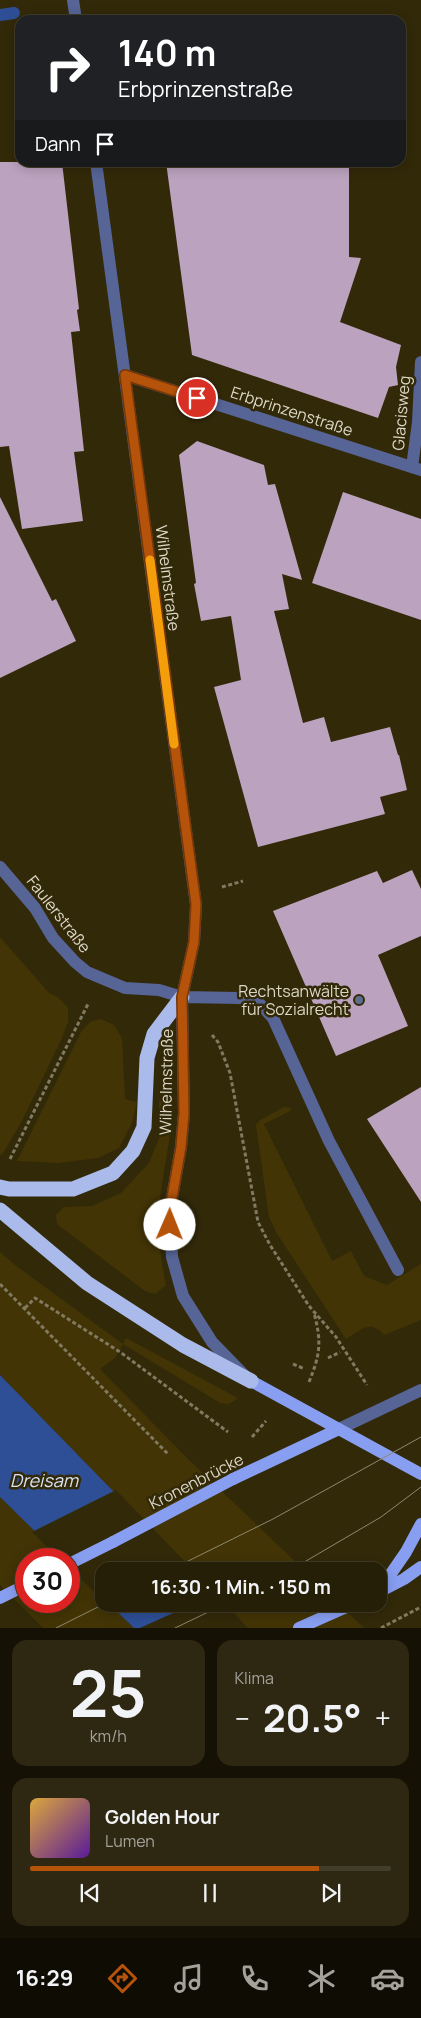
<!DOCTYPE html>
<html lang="de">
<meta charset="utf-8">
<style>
body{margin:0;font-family:Manrope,sans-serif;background:#2e2711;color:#f1f3f6;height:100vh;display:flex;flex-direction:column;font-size:19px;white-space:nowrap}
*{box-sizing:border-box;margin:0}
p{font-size:16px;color:#a4a29b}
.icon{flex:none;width:28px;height:28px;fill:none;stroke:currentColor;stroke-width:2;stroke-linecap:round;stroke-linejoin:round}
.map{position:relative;height:1628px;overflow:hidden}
.side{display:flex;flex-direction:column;gap:12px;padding:12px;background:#151104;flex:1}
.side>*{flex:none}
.guide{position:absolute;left:15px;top:15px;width:391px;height:152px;border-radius:15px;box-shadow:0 2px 12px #0003,0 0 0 1px #423d28;background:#202124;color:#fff;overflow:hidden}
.speed{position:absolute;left:15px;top:1548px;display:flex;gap:10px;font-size:25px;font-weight:700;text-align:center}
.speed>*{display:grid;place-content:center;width:65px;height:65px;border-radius:50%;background:#261f07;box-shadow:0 2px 12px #0003,0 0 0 1px #423d28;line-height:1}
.speed .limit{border:8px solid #d22;background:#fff;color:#111}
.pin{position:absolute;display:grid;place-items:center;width:42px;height:42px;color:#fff;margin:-21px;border:2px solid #fff;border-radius:50%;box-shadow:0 1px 5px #0007}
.me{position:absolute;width:55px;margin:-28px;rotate:1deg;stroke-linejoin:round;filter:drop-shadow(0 0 4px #0008)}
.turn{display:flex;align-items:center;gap:18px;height:105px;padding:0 20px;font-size:22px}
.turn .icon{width:65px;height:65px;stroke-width:2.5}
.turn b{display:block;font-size:35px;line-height:42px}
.then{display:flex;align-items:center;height:48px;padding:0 20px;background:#0003;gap:10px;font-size:19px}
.big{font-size:38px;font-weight:700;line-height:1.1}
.side .tile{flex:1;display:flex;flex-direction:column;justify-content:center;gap:8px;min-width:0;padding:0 18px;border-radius:15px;background:#2e2711}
.side .dial{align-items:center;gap:0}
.dial b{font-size:65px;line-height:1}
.song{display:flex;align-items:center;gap:15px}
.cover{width:60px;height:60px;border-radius:8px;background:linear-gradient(135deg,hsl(40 70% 55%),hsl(270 70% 35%))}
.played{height:5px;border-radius:2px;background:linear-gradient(90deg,#b45309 80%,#423d28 80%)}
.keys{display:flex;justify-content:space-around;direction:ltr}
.heat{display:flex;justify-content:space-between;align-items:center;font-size:28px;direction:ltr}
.side .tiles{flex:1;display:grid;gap:12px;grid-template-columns:1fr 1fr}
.tile:last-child{grid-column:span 2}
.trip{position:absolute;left:95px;top:1562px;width:292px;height:50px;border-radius:15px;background:#261f07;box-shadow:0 2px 12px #0003,0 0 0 1px #423d28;font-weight:700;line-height:50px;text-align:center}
.tab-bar{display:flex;height:80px;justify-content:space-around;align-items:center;background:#0f0c03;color:#a4a29b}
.tab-bar .icon{width:35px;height:35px}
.tab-bar .on{color:#b45309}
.tab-bar b{font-size:22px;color:#f1f3f6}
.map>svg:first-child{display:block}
.green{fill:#423405}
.water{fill:#2e4f95}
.pier{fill:#322909}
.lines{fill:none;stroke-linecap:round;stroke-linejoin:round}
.stream{stroke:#2e4f95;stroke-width:12}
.building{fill:#bba2be}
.path{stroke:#817a61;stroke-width:3;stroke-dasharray:4 2.5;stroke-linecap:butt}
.minor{stroke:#566496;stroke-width:12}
.major{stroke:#889ef1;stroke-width:12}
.highway{stroke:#aabaeb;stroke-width:15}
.tram{stroke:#8f876f;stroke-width:1}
.major-bridge{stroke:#889ef1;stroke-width:12}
.route-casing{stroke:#753606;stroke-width:12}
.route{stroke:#b45309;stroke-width:9}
.slow{stroke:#f59e0b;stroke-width:9}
.service-dot{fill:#5c6f8a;stroke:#322909;stroke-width:2}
.labels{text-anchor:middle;stroke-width:5;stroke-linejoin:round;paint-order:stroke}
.street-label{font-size:16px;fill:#ddd7c6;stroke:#322909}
.poi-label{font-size:16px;fill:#ddd7c6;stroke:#322909;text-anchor:end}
.water-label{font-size:18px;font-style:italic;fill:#d7e2f6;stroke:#322909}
</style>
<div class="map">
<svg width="421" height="1628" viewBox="0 0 421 1628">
<rect width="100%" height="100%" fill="#322909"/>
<path class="green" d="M0 937 49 993 58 997 68 1008V1022L61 1040 22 1121 2 1155 0 1154Z
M101 1019 114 1025 122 1038 125 1099 137 1102 132 1123 119 1148 98 1158 58 1163 17 1161 81 1032 90 1022Z
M159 1101 173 1102C172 1136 163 1168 160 1201 157 1229 160 1258 166 1285L155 1294 145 1291 57 1224 56 1215 64 1207 92 1206 121 1193 149 1163 159 1138Z
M284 1107 290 1108 292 1110 264 1124 332 1261 351 1251 364 1276 387 1285 421 1264V1320L384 1335C369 1319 362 1330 346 1339L276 1232 269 1217 256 1125 260 1120Z
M0 1252 15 1265 123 1344 126 1338 238 1398 229 1404 220 1403 123 1344 115 1358 100 1369 185 1456 305 1571H191L0 1375Z
M0 1497 63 1559H26V1601H69V1565L104 1599V1604H109L134 1628H43L0 1585Z
M222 1604H339L364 1628H246Z"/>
<path class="water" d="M0 1375 191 1571H104L69 1559H63L0 1497Z
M109 1604H222L246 1628H134Z"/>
<path class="pier" d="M116 1490 193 1570V1571H104V1601L69 1568V1559H59L32 1532Z
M193 1604H226L248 1628H140Z"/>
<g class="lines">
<path class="stream" d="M0 15 14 13"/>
</g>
<path class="building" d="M0 162H62L79 309 77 310 80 331 71 332 84 451 74 452 83 521 22 529 9 446 0 447Z
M166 162H349V257L361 258 340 322 401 345 396 367 398 385 389 387 378 418 192 355Z
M197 441 264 465 268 485 275 484 302 580 282 574 289 609 274 611 303 723 324 717 331 742 390 727 398 755H399L407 790 380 797 385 814 258 847 214 687 241 680 231 616 201 621 194 584 196 583 179 455Z
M343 492 421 519V620L312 583Z
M0 497 52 601 56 599 76 641 0 678Z
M412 870 421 889V936L378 955 408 1026 336 1056 273 911 377 871 383 883Z
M421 1087V1202L367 1119Z"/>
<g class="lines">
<path class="path" d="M222 887 243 881
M212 1035 218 1042 230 1073 258 1222 270 1245 309 1306 336 1337 367 1385
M10 1159 88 1004
M0 1284 169 1455
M25 1308 35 1298 120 1352 228 1432
M328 1358 340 1352
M293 1364 305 1369
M309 1382C320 1355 322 1342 314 1313
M252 1437 266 1421
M381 1628 421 1607"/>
<path class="minor" d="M73 0 76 20
M96 162 196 905 194 942 182 997 184 1113 181 1147 170 1209 172 1257 183 1296 212 1342 244 1375
M125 375 421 470
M412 467 418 422 421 362
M0 867 35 908 53 938 75 962 87 972 125 988 159 990 182 997 239 998 259 1003 273 1018 329 1141 398 1270
M339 1429 421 1390"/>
<path class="major" d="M251 1381 421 1474
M233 1479 339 1429
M69 1564 113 1542
M379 1591 406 1552 421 1524
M381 1591 404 1579 421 1567
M0 1598 26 1585"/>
<path class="highway" d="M0 1187 9 1189H73L113 1173 133 1151 144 1127 147 1058 154 1034 182 997
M0 1210 87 1283 183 1345 251 1381"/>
<path class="tram" d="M168 1571 273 1519 421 1437
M289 1571 381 1517 421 1487
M56 1628 104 1604
M175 1628 225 1604"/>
<path class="major-bridge" d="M113 1542 233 1479
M299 1628 353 1604"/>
</g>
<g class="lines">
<g class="route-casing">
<path id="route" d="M170 1225V1209L181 1147 184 1113 182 997 194 942 196 904 125 375 197 398"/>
</g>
<use href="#route" class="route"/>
<path class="slow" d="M150 560 174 744"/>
</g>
<circle class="service-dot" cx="359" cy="1000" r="5"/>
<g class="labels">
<g class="street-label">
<text transform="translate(292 411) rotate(18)" y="6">Erbprinzenstraße</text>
<text transform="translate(401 413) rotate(-85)" y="6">Glacisweg</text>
<text transform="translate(168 578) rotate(83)" y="6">Wilhelmstraße</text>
<text transform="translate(59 914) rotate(52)" y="6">Faulerstraße</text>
<text transform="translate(166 1082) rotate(-89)" y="6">Wilhelmstraße</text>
<text transform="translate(196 1481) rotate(-27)" y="6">Kronenbrücke</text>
</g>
<g class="poi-label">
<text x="349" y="997">Rechtsanwälte<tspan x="349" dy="18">für Sozialrecht</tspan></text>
</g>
<g class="water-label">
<text x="44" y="1487">Dreisam</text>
</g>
</g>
</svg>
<div class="speed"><div class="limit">30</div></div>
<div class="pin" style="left:197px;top:398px;background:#d93025"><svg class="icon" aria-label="arrive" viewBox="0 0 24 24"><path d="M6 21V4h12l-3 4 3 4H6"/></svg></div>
<svg class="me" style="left:170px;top:1225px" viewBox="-20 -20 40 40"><circle r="19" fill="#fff"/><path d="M0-13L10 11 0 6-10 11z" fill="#b45309"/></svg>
<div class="trip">16:30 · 1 Min. · 150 m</div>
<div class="guide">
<div class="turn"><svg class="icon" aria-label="right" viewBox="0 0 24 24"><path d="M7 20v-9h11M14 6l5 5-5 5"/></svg><div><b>140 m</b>Erbprinzenstraße</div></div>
<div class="then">Dann<svg class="icon" aria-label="arrive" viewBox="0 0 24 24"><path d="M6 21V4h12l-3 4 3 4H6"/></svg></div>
</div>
</div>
<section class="side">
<div class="tiles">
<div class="tile dial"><b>25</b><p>km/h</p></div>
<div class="tile"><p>Klima</p>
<div class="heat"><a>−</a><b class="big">20.5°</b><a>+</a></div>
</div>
<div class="tile">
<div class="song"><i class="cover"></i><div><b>Golden Hour</b><p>Lumen</p></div></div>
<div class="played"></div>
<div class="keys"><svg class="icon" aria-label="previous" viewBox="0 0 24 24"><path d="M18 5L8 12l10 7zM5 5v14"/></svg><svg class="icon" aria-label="pause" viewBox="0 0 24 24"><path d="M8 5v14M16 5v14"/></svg><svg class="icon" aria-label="next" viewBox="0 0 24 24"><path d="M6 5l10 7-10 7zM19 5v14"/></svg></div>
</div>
</div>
</section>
<nav class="tab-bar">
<b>16:29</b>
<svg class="icon on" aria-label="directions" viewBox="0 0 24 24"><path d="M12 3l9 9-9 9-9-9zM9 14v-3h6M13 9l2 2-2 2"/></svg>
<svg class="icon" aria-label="music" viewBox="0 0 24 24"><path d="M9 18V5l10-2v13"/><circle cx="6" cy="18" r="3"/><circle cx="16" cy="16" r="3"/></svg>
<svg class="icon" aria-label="phone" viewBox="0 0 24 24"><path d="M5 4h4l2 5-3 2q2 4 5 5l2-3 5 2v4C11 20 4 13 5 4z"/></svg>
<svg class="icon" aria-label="climate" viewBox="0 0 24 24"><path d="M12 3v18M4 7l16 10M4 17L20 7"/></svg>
<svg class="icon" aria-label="car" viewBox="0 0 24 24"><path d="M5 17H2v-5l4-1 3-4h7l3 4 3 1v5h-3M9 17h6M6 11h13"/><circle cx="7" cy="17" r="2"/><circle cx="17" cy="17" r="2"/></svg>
</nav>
